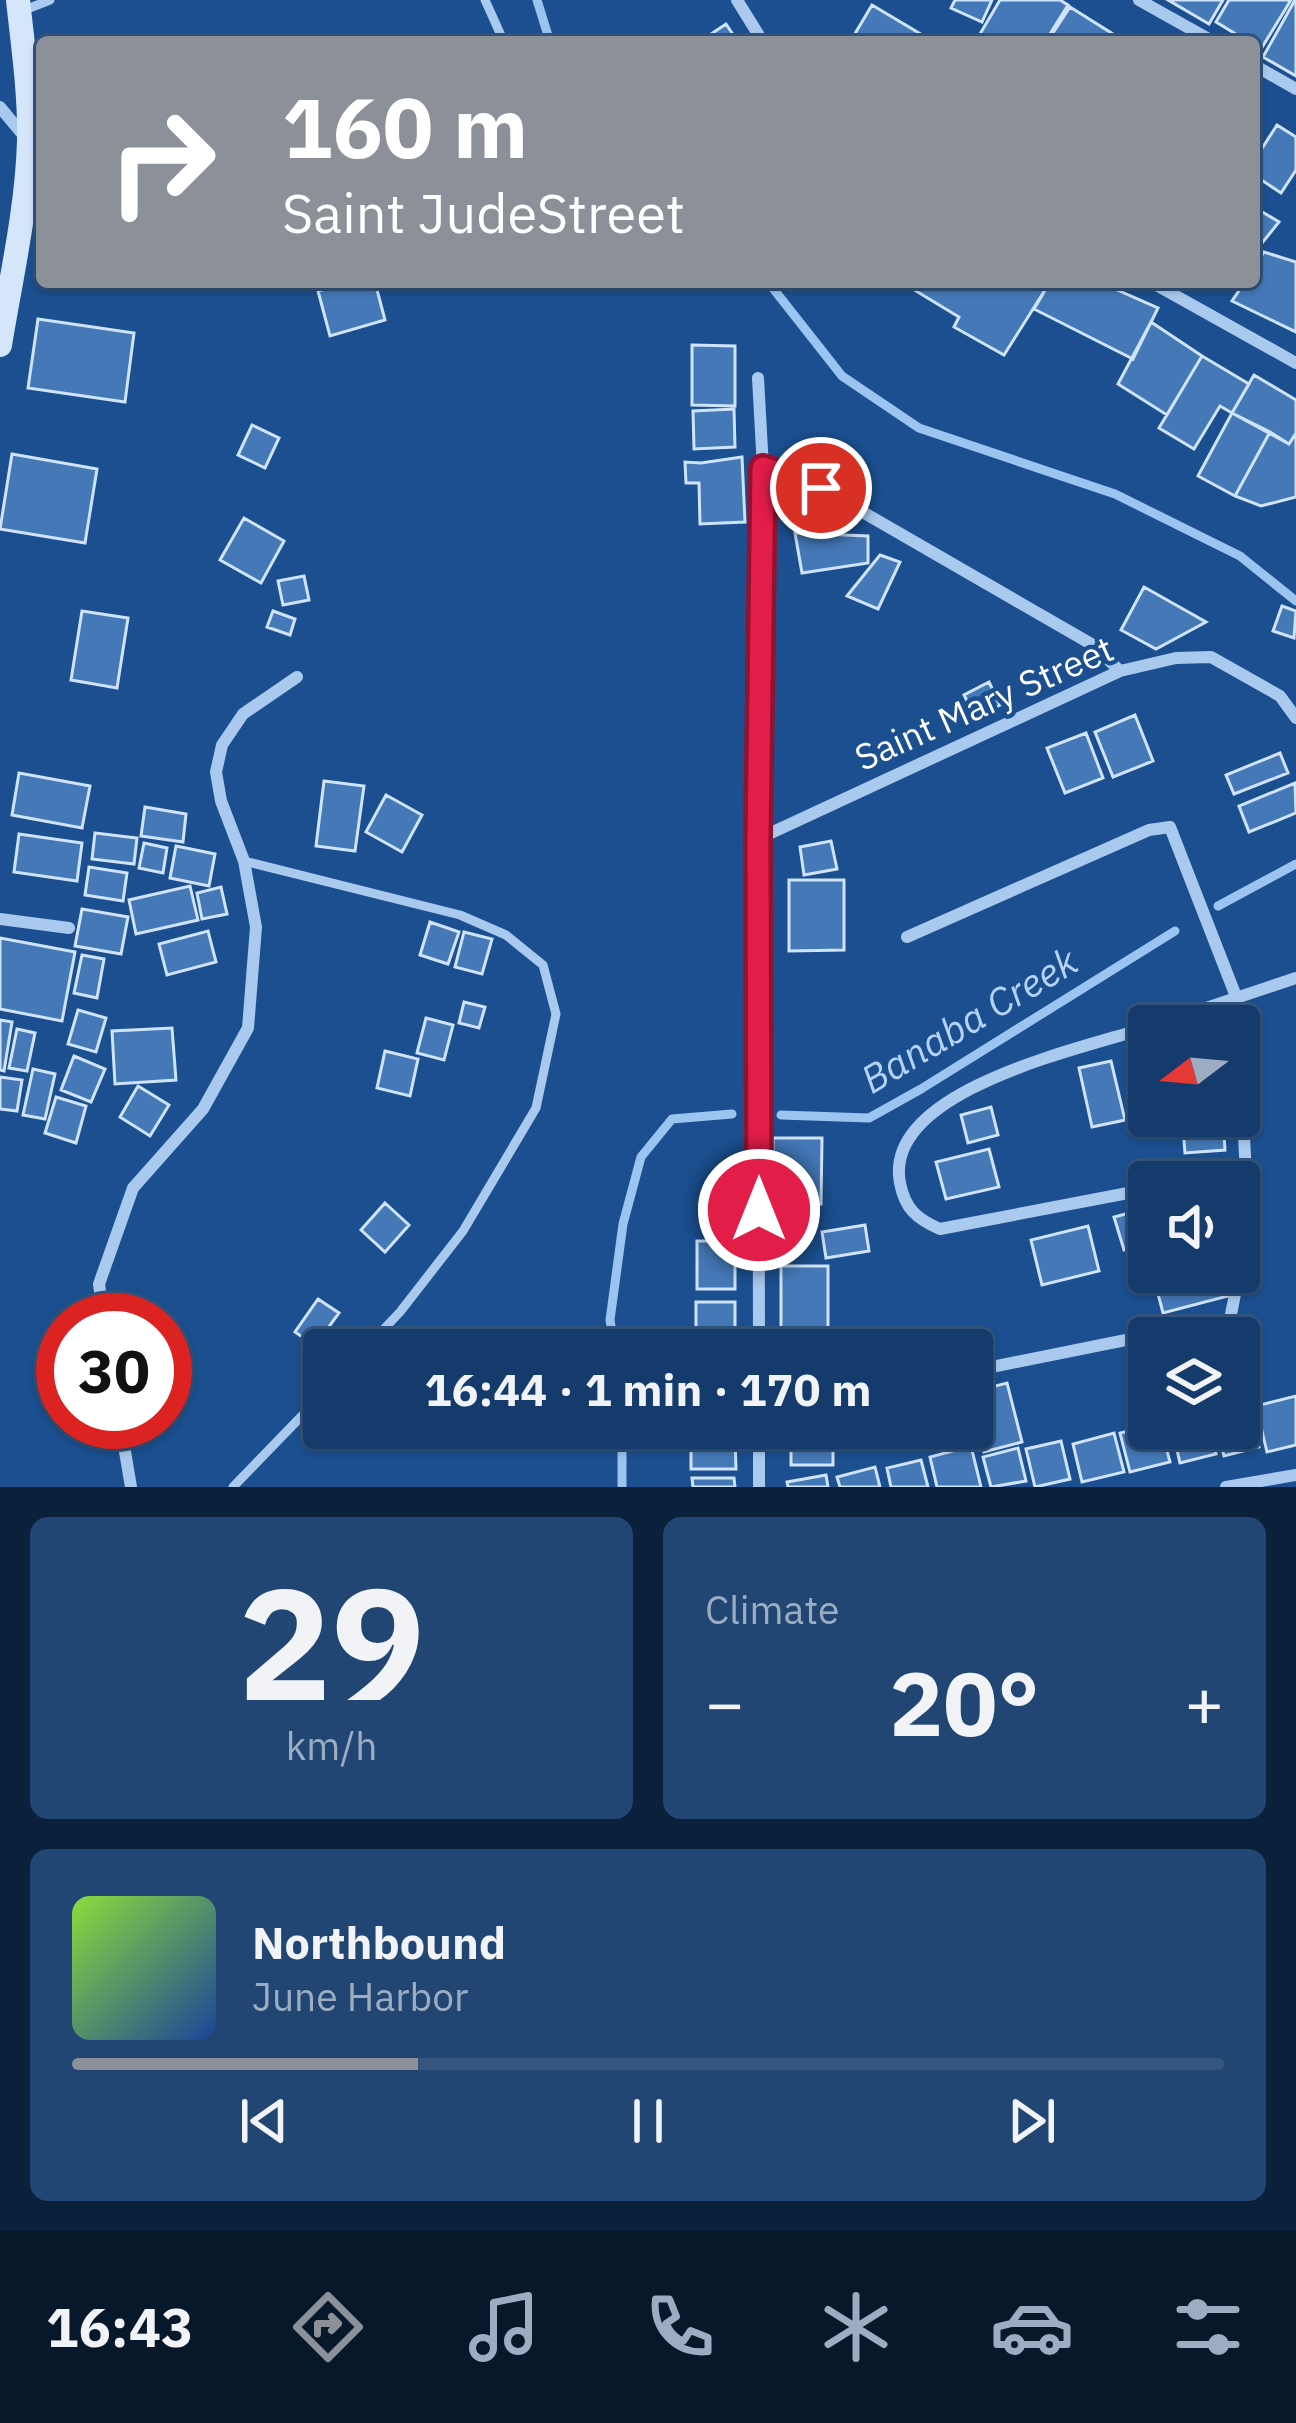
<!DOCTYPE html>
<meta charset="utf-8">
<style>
body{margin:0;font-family:"IBM Plex Sans",sans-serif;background:#214673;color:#f1f3f6;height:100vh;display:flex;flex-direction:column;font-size:45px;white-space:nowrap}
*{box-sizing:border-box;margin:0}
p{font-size:39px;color:#9dadc1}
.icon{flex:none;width:66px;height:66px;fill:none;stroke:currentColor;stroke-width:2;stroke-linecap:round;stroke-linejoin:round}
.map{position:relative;height:1487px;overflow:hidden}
.drawer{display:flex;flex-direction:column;gap:30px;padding:30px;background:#0b203b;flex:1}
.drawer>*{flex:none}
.banner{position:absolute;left:36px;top:36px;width:1224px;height:252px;border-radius:12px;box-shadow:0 3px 9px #0004,0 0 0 3px #33557e;background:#8c9099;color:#fff;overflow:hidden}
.needle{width:78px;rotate:254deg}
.buttons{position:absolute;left:1128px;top:1005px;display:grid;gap:24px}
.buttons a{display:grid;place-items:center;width:132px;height:132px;border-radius:12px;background:#143b6b;box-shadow:0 3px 9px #0004,0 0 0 3px #33557e;font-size:60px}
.speed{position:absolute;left:36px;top:1293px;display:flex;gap:24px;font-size:60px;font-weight:700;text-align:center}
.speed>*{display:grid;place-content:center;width:156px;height:156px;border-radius:50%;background:#143b6b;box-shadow:0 3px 9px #0004,0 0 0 3px #33557e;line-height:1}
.speed .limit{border:18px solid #d22;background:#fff;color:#111}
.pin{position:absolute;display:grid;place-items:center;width:102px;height:102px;color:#fff;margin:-51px;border:6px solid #fff;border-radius:50%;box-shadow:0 3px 12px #0007}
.me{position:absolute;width:132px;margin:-66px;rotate:0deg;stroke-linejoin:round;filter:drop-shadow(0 0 9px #0008)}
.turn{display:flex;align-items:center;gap:42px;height:252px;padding:0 48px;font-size:54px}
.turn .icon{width:156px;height:156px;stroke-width:2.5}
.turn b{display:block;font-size:84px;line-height:102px}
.big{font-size:90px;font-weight:700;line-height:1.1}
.drawer .tile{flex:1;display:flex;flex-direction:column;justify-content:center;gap:18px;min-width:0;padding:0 42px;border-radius:18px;background:#214673}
.drawer .dial{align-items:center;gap:0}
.dial b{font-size:156px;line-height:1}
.song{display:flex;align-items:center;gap:36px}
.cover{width:144px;height:144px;border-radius:18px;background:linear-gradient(135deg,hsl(90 70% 55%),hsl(220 70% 35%))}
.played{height:12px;border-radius:6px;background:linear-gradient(90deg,#8c9099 30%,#33557e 30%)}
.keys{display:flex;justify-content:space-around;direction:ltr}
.heat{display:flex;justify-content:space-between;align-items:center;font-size:66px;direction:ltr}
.drawer .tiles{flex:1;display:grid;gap:30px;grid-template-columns:1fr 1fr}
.tile:last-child{grid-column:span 2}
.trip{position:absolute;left:303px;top:1329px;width:690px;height:120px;border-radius:12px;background:#143b6b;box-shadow:0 3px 9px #0004,0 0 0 3px #33557e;font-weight:700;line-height:120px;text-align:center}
.dock{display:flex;height:192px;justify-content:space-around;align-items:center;background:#08182b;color:#9dadc1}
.dock .icon{width:84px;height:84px}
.dock .active{color:#8c9099}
.dock b{font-size:54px;color:#f1f3f6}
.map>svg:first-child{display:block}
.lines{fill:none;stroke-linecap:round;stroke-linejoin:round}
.stream{stroke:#9cc4f0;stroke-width:9}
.building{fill:#4478b7;stroke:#cfe3fa;stroke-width:3}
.service{stroke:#a9c9ee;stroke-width:9}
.minor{stroke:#a9c9ee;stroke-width:12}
.secondary{stroke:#d6e6fa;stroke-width:24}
.route-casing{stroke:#92132f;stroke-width:30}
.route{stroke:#e11d48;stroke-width:21}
.labels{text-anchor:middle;stroke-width:9;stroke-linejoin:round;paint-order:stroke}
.street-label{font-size:36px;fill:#fff;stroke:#1b4f8f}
.water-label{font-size:39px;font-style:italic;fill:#b5d3f5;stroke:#1b4f8f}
</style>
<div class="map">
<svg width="1296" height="1487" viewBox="0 0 1296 1487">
<rect width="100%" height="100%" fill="#1b4f8f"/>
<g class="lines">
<path class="stream" d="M537 0 550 42
M768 282 842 376 919 428 1115 494 1240 556 1296 601
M1218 906 1296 864
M781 1115 869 1118 921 1089 1175 931
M615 1350 610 1320 623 1224 641 1157 672 1119 732 1114
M622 1428V1487"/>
</g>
<path class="building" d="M955 0H992L982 22 951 8Z
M1000 0H1060L1068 5 1045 42H993L980 34Z
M1168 0H1223L1209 24Z
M1229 0H1291L1261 49 1254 42H1249L1216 22Z
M1295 0H1296V76L1263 57Z
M872 5 924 36 920 42H850Z
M1070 7 1121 39 1119 42H1047Z
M726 24 738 42H699Z
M1277 125 1296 137V170L1281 193 1254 175V161Z
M1254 207 1279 222 1254 253Z
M1264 252 1296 262V332L1232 301 1245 282H1254V267Z
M351 282H375L385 320 330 336 318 291Z
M914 282H1050L1004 355 954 327 959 317 911 288Z
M1050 282H1099L1158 308 1133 359 1034 309Z
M38 319 134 333 125 402 28 388Z
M1151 322 1202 356 1167 415 1118 384Z
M692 345 735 346V406L692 405Z
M1202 356 1249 384 1232 413 1220 406 1194 449 1159 428Z
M1254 375 1296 400V433L1289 444 1232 413Z
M734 409 735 447 694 449 693 411Z
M1232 413 1270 432 1235 496 1198 476Z
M252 425 279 438 265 468 238 455Z
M1270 432 1289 444 1296 433V497L1261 506 1235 496Z
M12 454 97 469 85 543 0 529Z
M742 457 745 522 700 524 699 483H686L685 462 701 463Z
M244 518 284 541 261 583 220 560Z
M795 533 868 536V563L802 573Z
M880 555 900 562 878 609 847 596Z
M304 576 309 600 283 605 278 581Z
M1144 587 1206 622 1156 649 1121 630Z
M1282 606 1296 611 1294 638 1273 631Z
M82 611 128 618 117 688 71 680Z
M273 611 295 619 290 635 267 627Z
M989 682 1000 705 975 717 964 695Z
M1135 715 1153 761 1113 777 1095 732Z
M1086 733 1103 778 1065 793 1047 748Z
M1280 753 1288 773 1234 794 1226 775Z
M19 773 90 786 82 828 12 815Z
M324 781 364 786 355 851 316 846Z
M1295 783 1296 813 1249 832 1239 806Z
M386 795 422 815 402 852 366 832Z
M145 807 186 814 183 842 141 836Z
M95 833 137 838 134 864 92 859Z
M19 834 82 843 77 881 14 872Z
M831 841 837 869 804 875 800 847Z
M144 843 167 848 163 873 139 868Z
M176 846 215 854 209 886 170 878Z
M89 867 127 873 123 901 85 895Z
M789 880H844V950L789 951Z
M190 886 198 920 136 934 129 900Z
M221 887 227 914 202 919 197 893Z
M82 909 128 917 121 954 75 946Z
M430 922 459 932 448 964 420 955Z
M208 931 216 962 167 975 159 944Z
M464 932 492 939 482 974 455 967Z
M0 938 75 952 62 1021 0 1009Z
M82 955 104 959 97 998 74 993Z
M464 1002 485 1007 479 1028 459 1023Z
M78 1010 106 1018 96 1052 68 1044Z
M426 1018 453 1025 444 1060 417 1053Z
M0 1020 12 1022 4 1071 0 1070Z
M172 1028 176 1080 115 1084 112 1031Z
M17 1029 35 1033 27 1071 9 1068Z
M385 1051 418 1059 410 1096 377 1088Z
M74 1056 105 1069 91 1102 61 1090Z
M1111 1061 1125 1120 1092 1127 1079 1068Z
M1149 1063V1110L1139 1112 1131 1066Z
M33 1069 55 1074 45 1119 23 1115Z
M0 1077 22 1080 17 1111 0 1109Z
M138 1086 169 1105 150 1136 120 1117Z
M56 1097 86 1106 76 1143 45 1133Z
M991 1107 998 1135 968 1143 961 1115Z
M1182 1116H1223L1225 1150 1185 1153Z
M773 1138H822L821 1204H773Z
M989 1149 999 1187 946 1199 936 1162Z
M385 1203 409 1225 385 1252 361 1230Z
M1148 1208 1149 1243 1124 1250 1114 1217Z
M865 1225 869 1251 826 1258 822 1232Z
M1088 1226 1099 1271 1042 1285 1031 1240Z
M697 1241H735V1289H697Z
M781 1266H828V1331L781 1332Z
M1167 1272H1222L1228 1296 1163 1313 1153 1275Z
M318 1299 339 1313 315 1346 295 1332Z
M696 1302H735V1336L696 1337Z
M1007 1383 1022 1442 984 1452 972 1404V1392Z
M1296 1396V1445L1267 1452 1256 1406Z
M1250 1407 1259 1447 1224 1456 1217 1428H1239V1410Z
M1149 1426 1161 1428 1170 1462 1130 1472 1120 1433Z
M791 1428H833V1465H791Z
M909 1428H954L957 1440 914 1450Z
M1172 1428H1209L1216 1454 1180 1463Z
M1114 1433 1124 1472 1082 1482 1073 1444Z
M691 1436H735L736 1469H691Z
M1061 1441 1070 1479 1035 1487 1026 1449Z
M971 1446 981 1487H937L930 1457Z
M1018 1448 1026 1481 991 1487 983 1457Z
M921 1460 928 1487H891L887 1468Z
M875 1467 880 1487H840L837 1477Z
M826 1475 828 1487H788L787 1482Z
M692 1478H734L735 1487H693Z"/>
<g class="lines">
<path class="service" d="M485 0 504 42
M22 11 50 0
M244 861 460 915 506 935 543 965 556 1014 536 1108 463 1231 400 1312 364 1350
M233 1487 324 1393"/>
<path class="minor" d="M737 0 763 42
M1139 0 1214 42
M1254 65 1296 89
M0 107 24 136
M1151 282 1296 363
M758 378 763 468 758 839 759 1350
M763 468 821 488 1093 645 1120 671
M758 839 1120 671 1176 658 1211 657 1280 696 1296 718
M0 919 69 928
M907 937 1149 830 1170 827 1237 999 1238 1026
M1152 1026 1296 978
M1149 1027C1084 1048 882 1090 900 1183 905 1209 917 1219 940 1229L1149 1189
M1182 1182 1244 1169
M104 1320 99 1284 133 1188 203 1109 248 1028 256 927 244 861 221 801 216 772 222 745 243 714 297 677
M972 1371 1230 1319 1249 1225 1239 1050
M120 1422 131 1487
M759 1428V1487
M1226 1487 1296 1475"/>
<path class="secondary" d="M0 345C11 278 27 209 29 141 30 94 23 47 18 0"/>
</g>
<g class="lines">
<g class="route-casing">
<path id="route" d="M759 1210 758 839 763 468 821 488"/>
</g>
<use href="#route" class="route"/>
</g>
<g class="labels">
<g class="street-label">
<text transform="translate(984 703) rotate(-24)" y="13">Saint Mary Street</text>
</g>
<g class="water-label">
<text transform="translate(969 1020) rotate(-31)" y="14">Banaba Creek</text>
</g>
</g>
</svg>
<div class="buttons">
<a><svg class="needle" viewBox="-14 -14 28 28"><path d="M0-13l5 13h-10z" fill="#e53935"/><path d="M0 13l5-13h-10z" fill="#9dadc1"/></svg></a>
<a><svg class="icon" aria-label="sound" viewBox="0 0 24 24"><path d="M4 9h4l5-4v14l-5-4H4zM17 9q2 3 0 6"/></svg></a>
<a><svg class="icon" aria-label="layers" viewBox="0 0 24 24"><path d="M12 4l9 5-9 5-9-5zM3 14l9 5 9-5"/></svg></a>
</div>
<div class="speed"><div class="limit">30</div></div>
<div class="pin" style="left:821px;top:488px;background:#d93025"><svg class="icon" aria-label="arrive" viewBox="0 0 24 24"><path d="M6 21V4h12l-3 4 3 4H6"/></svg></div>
<svg class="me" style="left:759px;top:1210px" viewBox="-20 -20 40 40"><circle r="17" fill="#e11d48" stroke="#fff" stroke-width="3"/><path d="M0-11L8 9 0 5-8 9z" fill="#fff"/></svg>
<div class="trip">16:44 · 1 min · 170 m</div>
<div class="banner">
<div class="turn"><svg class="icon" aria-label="right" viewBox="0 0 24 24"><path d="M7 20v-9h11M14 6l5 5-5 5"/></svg><div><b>160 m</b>Saint JudeStreet</div></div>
</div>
</div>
<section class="drawer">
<div class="tiles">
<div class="tile dial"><b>29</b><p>km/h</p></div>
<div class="tile"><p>Climate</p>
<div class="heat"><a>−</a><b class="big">20°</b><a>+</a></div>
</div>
<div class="tile">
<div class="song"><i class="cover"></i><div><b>Northbound</b><p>June Harbor</p></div></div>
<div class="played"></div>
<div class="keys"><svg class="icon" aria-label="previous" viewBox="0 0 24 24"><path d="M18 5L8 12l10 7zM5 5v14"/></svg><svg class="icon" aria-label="pause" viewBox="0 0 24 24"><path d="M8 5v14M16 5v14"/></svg><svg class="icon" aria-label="next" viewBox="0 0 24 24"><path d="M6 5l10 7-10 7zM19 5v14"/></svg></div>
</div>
</div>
</section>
<nav class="dock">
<b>16:43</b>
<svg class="icon active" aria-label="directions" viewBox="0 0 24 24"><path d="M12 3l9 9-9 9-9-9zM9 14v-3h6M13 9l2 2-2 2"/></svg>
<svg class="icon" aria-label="music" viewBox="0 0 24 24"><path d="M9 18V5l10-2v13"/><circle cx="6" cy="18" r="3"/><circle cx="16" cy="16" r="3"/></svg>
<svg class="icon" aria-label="phone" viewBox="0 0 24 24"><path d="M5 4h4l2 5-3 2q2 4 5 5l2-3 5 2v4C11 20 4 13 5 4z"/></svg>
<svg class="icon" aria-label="climate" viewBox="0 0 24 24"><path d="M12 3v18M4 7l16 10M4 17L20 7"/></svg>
<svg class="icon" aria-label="car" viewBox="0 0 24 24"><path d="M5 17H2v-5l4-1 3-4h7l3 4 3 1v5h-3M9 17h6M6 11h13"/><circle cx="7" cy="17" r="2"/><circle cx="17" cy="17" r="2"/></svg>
<svg class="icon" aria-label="filters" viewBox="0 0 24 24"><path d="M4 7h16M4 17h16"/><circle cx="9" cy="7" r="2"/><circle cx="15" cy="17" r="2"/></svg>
</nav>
